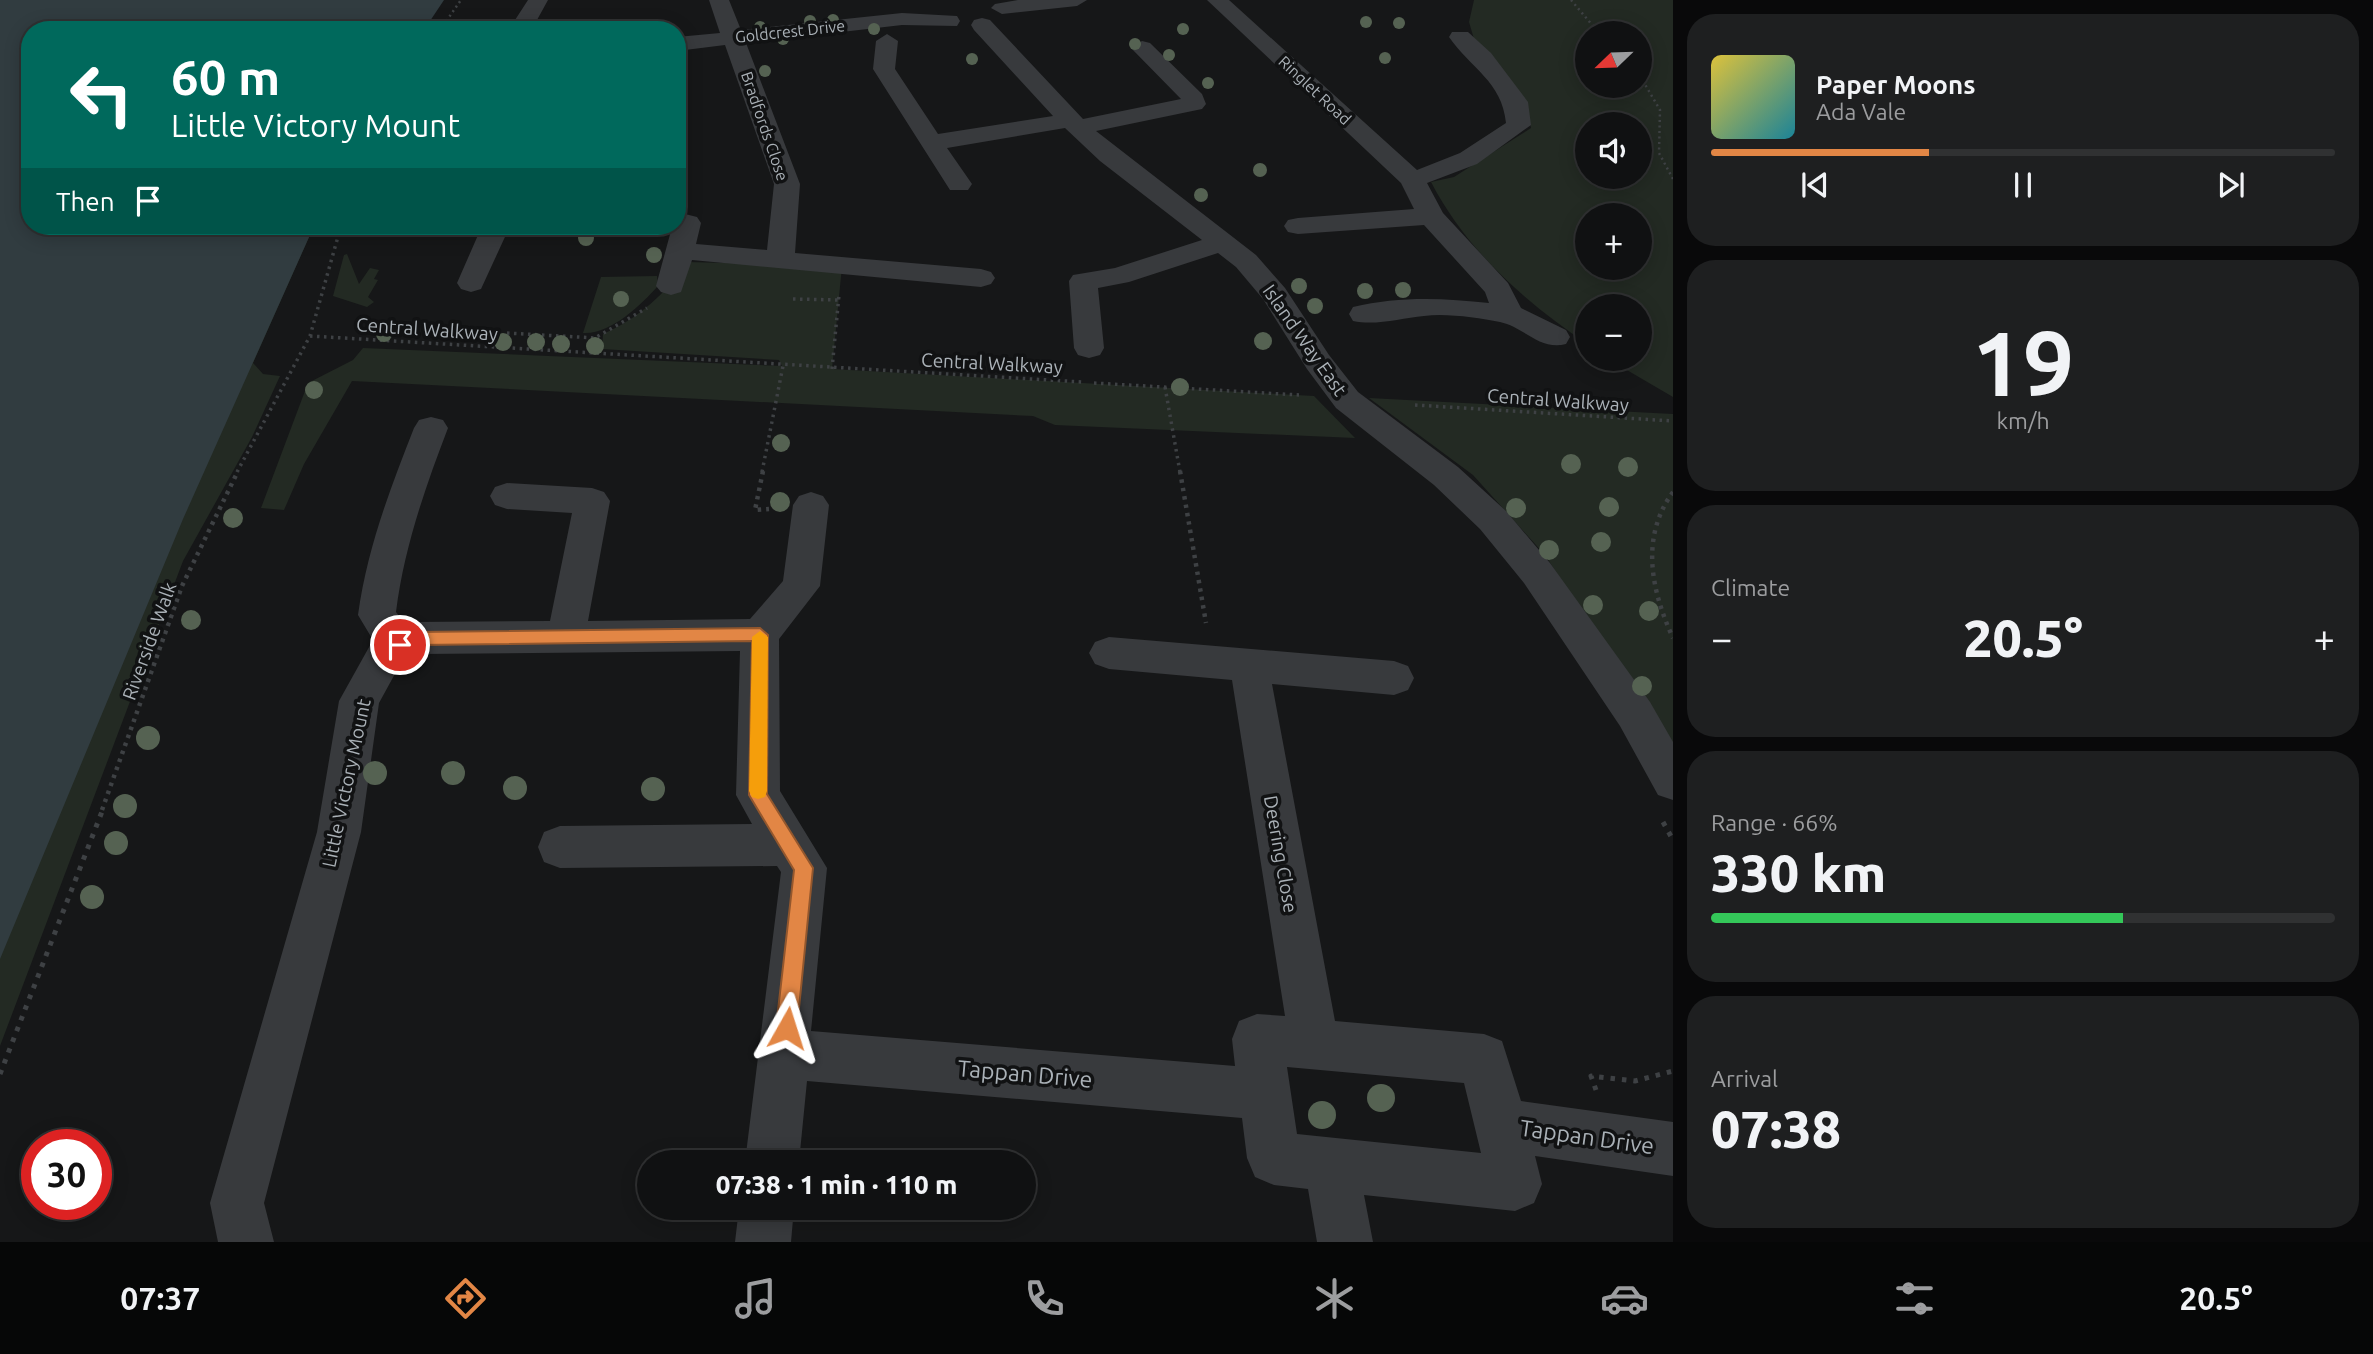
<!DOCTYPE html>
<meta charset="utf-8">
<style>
body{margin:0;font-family:Ubuntu,sans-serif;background:#1e1f20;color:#f1f3f6;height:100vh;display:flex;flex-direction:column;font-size:26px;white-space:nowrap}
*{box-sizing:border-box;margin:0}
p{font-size:23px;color:#9c9d9f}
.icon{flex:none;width:38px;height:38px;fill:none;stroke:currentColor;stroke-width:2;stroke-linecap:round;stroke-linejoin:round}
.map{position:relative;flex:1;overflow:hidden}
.panel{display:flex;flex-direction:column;gap:14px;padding:14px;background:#09090a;width:700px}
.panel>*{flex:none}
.hud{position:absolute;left:21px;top:21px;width:665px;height:214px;border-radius:28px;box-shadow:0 4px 18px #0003,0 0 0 2px #303132;background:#00695c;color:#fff;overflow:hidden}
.needle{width:46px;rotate:247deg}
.buttons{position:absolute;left:1575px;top:21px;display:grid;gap:14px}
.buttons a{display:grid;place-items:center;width:77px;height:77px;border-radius:50%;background:#101112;box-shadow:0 4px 18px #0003,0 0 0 2px #303132;font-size:35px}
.speed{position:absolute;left:21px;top:1129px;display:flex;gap:14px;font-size:35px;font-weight:700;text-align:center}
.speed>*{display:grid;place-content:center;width:91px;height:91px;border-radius:50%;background:#101112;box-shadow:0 4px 18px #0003,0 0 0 2px #303132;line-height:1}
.speed .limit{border:10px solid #d22;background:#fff;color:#111}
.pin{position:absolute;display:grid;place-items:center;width:60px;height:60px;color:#fff;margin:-30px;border:4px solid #fff;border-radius:50%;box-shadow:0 2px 7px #0007}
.me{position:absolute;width:77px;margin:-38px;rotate:6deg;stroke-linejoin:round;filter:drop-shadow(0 0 5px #0008)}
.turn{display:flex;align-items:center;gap:24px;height:147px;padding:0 35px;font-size:32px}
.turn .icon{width:91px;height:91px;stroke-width:2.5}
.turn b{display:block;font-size:49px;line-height:60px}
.then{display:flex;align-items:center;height:66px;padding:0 35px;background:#0003;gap:14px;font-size:26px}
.big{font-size:52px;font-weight:800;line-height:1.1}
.panel .tile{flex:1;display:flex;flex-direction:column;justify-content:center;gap:10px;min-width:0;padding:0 24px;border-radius:28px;background:#1e1f20}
.panel .dial{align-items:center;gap:0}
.dial b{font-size:91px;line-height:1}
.song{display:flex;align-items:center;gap:21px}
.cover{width:84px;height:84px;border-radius:10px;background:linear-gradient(135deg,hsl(50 70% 55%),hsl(190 70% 35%))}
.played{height:7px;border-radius:4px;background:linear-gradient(90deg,#e28645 35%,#303132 35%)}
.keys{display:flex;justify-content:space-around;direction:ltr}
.heat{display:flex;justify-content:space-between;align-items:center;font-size:38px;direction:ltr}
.charge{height:10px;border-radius:5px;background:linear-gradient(90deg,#34c759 66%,#303132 0)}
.trip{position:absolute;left:637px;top:1150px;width:399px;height:70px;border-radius:35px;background:#101112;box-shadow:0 4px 18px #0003,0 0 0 2px #303132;font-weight:800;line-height:70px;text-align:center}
.tabs{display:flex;height:112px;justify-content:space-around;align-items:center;background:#060707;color:#9c9d9f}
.tabs .icon{width:49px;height:49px}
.tabs .active{color:#e28645}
.tabs b{font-size:32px;color:#f1f3f6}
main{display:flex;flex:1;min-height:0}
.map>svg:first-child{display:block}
.green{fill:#232a23;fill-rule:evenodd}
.water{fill:#313c40}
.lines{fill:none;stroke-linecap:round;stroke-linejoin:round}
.path-far3{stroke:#3e4144;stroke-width:2.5;stroke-dasharray:2 3.5;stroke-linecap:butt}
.path-far2{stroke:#3e4144;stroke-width:3.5;stroke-dasharray:2.5 4.5;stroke-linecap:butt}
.path-far1{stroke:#3e4144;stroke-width:4.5;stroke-dasharray:3.5 5;stroke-linecap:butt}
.path{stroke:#3e4144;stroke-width:5;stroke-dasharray:4.5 7;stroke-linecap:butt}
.minor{fill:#383a3d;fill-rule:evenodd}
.tree{fill:#556252}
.route{fill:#e28645;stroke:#93572d;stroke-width:2}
.slow{fill:#f59e0b}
.labels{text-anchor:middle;stroke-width:7;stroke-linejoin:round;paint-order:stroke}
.far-street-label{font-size:16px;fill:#aab1b7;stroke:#111213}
.street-label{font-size:19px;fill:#aab1b7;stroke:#111213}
.near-street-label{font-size:23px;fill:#aab1b7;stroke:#111213}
</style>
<main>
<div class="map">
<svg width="1673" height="1242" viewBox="0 0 1673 1242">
<rect width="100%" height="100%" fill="#161718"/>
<path class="green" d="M1474 0H1673V397L1608 359H1640V306H1587V344C1524 301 1467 251 1431 182L1454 177 1531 128 1526 104 1474 39 1469 22ZM1587 33H1640V86H1587ZM1587 124H1640V177H1587ZM1587 215H1640V268H1587Z
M314 226 253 363 263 374 280 376 252 437 183 561 0 1046V600Z
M347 254 359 284 370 268 379 270 374 279 378 280 368 297 374 302 367 307 333 296 344 255Z
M688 262 842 266 832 369 1314 396 1355 438 1055 425 1033 416 352 381 304 464 284 510 261 508 308 383 353 360 363 348 782 366 779 360 602 349 603 334C638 319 666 293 688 262Z
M657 276 658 286C641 305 610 335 583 333L601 277Z
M1369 398 1673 414V751L1545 555 1473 475Z"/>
<path class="water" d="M0 0H444L424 30H30V226H314L183 519 0 959Z"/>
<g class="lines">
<path class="path-far3" d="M1571 0 1599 33
M440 30 461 0
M1640 76 1660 110 1659 153 1673 179"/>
<path class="path-far2" d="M793 299 838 300
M507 333 595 338 647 308
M310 336 1082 382
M832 369 839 295
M1094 383 1299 395
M1165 387 1180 472
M1415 405 1673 421
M237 472 310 336 341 226
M762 472 783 366"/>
<path class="path-far1" d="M763 471 755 510 769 509
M1180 471 1206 623
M1673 492C1640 537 1651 590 1673 638
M102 810 182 586 238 471"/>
<path class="path" d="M1663 822 1673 840
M0 1074 103 809
M1596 1090 1591 1076 1635 1081 1673 1071"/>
<path class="minor" d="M528 0H548L537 20 538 30H516L515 20Z
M709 0H729L741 30 902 13 957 16 960 21 957 26 902 25 746 43 800 184 795 253 981 269 991 272 995 278 991 284 981 287 692 260 681 292 671 295 661 292 656 286 672 227 667 226H677V212L697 217 701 223 696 244 767 250 774 184 725 45 677 51V37L720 33Z
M1018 0H1087L1077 6 1002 14 991 8 995 4Z
M1207 0H1229L1417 170 1460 153 1506 123C1502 81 1470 68 1449 37L1452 32H1468L1491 53 1528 102 1531 125 1477 164 1427 183 1443 213 1508 283 1521 308 1566 330 1570 337 1566 344C1540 351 1524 327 1500 322 1478 318 1447 313 1424 316 1401 318 1376 326 1353 321L1349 314 1353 307C1399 296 1443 298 1489 303L1485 292 1424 225 1298 234 1288 232 1284 226 1288 220 1298 218 1414 209 1401 183Z
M982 18 990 20 1083 119 1181 99 1131 48 1142 41 1150 43 1202 94 1206 104 1202 109 1096 131 1256 255 1285 288 1329 355 1358 392 1458 467 1506 511 1550 563 1650 702 1673 742V800L1658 795 1620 726 1524 583 1480 529 1434 485 1336 408 1307 369 1263 299 1236 267 1218 253 1129 282 1098 288 1104 348 1100 355 1089 358 1078 355 1074 348 1069 281 1073 275 1115 268 1202 240 1100 161 1065 128 947 148 972 184 968 190H950L873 69 876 41 887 34 898 41 895 69 938 134 1053 116 974 30 971 25 974 20Z
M482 226H510L481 289 471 292 461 289 457 283Z
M431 417 443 420 448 428C425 488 404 548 396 612L406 625 415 622 550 621 572 513 507 509 495 505 490 496 495 487 507 483 592 488 604 492 610 501 588 621 750 619 783 581 793 505 799 496 811 492 823 496 829 505 820 586 779 639 780 791 827 868 811 1031 1235 1066 1232 1039 1239 1021 1257 1014 1285 1016 1232 680 1109 669 1095 664 1089 653 1095 642 1109 637 1394 661 1408 666 1414 678 1408 690 1394 695 1272 684 1335 1021 1484 1034 1502 1041 1521 1101 1673 1122V1176L1535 1156 1542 1184 1534 1203 1515 1211 1364 1195 1373 1242H1317L1308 1189 1274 1185 1255 1177 1247 1158 1242 1118 807 1081 799 1162H745L781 872 777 866 560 868 544 862 538 847 544 832 560 826 752 824 736 795 740 651 419 654 402 661 379 703 361 832 264 1203 274 1242H218L210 1203 317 832 339 701 373 640 358 615C367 549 390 489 414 428L419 420ZM1287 1067 1464 1083 1481 1153 1297 1134Z
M739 1208H794L791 1242H735Z"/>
</g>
<g class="tree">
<circle cx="833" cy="20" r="6"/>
<circle cx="810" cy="21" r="6"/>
<circle cx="1366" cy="22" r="6"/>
<circle cx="1399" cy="23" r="6"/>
<circle cx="760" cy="27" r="6"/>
<circle cx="874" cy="29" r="6"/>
<circle cx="1183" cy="29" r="6"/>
<circle cx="783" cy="39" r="6"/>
<circle cx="1135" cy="44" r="6"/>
<circle cx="1169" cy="55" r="6"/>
<circle cx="1385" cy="58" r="6"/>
<circle cx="972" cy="59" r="6"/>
<circle cx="765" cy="71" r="6"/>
<circle cx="1208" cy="83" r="6"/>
<circle cx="1260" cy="170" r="7"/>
<circle cx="1201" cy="195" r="7"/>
<circle cx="586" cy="238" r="8"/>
<circle cx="654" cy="255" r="8"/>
<circle cx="1299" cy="286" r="8"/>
<circle cx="1403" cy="290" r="8"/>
<circle cx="1365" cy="291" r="8"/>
<circle cx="621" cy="299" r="8"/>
<circle cx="1315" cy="306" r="8"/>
<circle cx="384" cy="334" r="8"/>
<circle cx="1263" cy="341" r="9"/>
<circle cx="503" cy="342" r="9"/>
<circle cx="536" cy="342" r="9"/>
<circle cx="561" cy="344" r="9"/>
<circle cx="595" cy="346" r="9"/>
<circle cx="1180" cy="387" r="9"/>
<circle cx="314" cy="390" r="9"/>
<circle cx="781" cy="443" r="9"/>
<circle cx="1571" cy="464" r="10"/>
<circle cx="1628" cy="467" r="10"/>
<circle cx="780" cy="502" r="10"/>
<circle cx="1609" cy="507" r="10"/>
<circle cx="1516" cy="508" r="10"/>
<circle cx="233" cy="518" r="10"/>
<circle cx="1601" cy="542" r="10"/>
<circle cx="1549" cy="550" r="10"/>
<circle cx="1593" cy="605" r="10"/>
<circle cx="1649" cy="611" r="10"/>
<circle cx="191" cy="620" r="10"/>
<circle cx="1642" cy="686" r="10"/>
<circle cx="148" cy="738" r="12"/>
<circle cx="375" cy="773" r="12"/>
<circle cx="453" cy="773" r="12"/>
<circle cx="515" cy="788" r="12"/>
<circle cx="653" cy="789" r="12"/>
<circle cx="125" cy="806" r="12"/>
<circle cx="116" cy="843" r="12"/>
<circle cx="92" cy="897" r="12"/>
<circle cx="1381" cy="1098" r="14"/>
<circle cx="1322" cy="1115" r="14"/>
</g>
<path class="route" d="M760 628 768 635 767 794 813 868 797 1028 794 1035 787 1038 779 1035 776 1028 794 870 749 795 752 641 416 645 400 652 391 645 394 640 415 632Z"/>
<path class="slow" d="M760 631 768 637 767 791 765 797 758 799 752 797 749 791 752 637Z"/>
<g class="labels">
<g class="far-street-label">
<text transform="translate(790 31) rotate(-6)" y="6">Goldcrest Drive</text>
<text transform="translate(1315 90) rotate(43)" y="6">Ringlet Road</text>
<text transform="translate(765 126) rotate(71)" y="6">Bradfords Close</text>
</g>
<g class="street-label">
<text transform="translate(427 329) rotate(4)" y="7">Central Walkway</text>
<text transform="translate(1305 340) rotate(55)" y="7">Island Way East</text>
<text transform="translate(992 363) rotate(3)" y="7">Central Walkway</text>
<text transform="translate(1558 400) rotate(4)" y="7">Central Walkway</text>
<text transform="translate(149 641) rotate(-70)" y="7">Riverside Walk</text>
<text transform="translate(346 783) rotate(-78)" y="7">Little Victory Mount</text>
<text transform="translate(1281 854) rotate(80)" y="7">Deering Close</text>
</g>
<g class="near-street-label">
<text transform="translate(1025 1074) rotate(5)" y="8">Tappan Drive</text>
<text transform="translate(1587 1137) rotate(8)" y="8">Tappan Drive</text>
</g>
</g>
</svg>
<div class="buttons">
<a><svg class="needle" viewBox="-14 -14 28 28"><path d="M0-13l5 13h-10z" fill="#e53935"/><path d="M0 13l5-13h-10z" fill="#9c9d9f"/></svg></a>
<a><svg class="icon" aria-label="sound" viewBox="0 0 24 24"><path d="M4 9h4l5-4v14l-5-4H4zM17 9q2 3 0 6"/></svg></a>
<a>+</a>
<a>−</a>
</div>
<div class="speed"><div class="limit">30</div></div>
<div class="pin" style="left:400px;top:645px;background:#d93025"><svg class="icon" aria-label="arrive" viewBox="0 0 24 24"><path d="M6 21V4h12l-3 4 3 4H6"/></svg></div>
<svg class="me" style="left:787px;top:1028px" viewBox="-20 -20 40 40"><path d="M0-17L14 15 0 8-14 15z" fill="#e28645" stroke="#fff" stroke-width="4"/></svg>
<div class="trip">07:38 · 1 min · 110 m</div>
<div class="hud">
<div class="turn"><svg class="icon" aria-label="left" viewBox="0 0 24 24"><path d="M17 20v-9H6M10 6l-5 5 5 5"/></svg><div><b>60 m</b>Little Victory Mount</div></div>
<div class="then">Then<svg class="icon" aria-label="arrive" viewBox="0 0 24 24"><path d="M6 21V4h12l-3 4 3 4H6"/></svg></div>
</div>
</div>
<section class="panel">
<div class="tile">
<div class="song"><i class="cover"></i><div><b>Paper Moons</b><p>Ada Vale</p></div></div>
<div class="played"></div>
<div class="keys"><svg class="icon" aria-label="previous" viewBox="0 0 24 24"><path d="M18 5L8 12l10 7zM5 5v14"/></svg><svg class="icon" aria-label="pause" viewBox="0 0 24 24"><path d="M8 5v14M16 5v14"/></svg><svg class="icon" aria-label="next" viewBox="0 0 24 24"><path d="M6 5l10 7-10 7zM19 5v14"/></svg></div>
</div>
<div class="tile dial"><b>19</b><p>km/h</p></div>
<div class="tile"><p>Climate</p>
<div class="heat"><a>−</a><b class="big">20.5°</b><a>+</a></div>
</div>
<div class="tile"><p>Range · 66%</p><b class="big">330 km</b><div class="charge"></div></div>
<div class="tile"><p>Arrival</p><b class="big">07:38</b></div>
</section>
</main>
<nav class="tabs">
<b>07:37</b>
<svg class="icon active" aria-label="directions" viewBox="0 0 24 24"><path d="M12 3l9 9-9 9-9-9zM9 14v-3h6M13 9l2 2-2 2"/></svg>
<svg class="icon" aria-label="music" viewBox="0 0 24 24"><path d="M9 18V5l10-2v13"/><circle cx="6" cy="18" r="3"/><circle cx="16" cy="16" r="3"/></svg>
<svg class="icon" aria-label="phone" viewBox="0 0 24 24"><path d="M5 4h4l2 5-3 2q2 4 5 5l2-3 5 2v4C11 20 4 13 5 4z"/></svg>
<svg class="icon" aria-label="climate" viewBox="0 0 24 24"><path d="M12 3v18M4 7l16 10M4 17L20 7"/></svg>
<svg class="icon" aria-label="car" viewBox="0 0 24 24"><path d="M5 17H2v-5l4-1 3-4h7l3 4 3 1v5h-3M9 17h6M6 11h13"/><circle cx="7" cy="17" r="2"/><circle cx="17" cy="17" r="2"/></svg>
<svg class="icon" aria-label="filters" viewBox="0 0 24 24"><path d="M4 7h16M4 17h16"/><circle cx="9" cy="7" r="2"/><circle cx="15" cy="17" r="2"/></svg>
<b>20.5°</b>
</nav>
